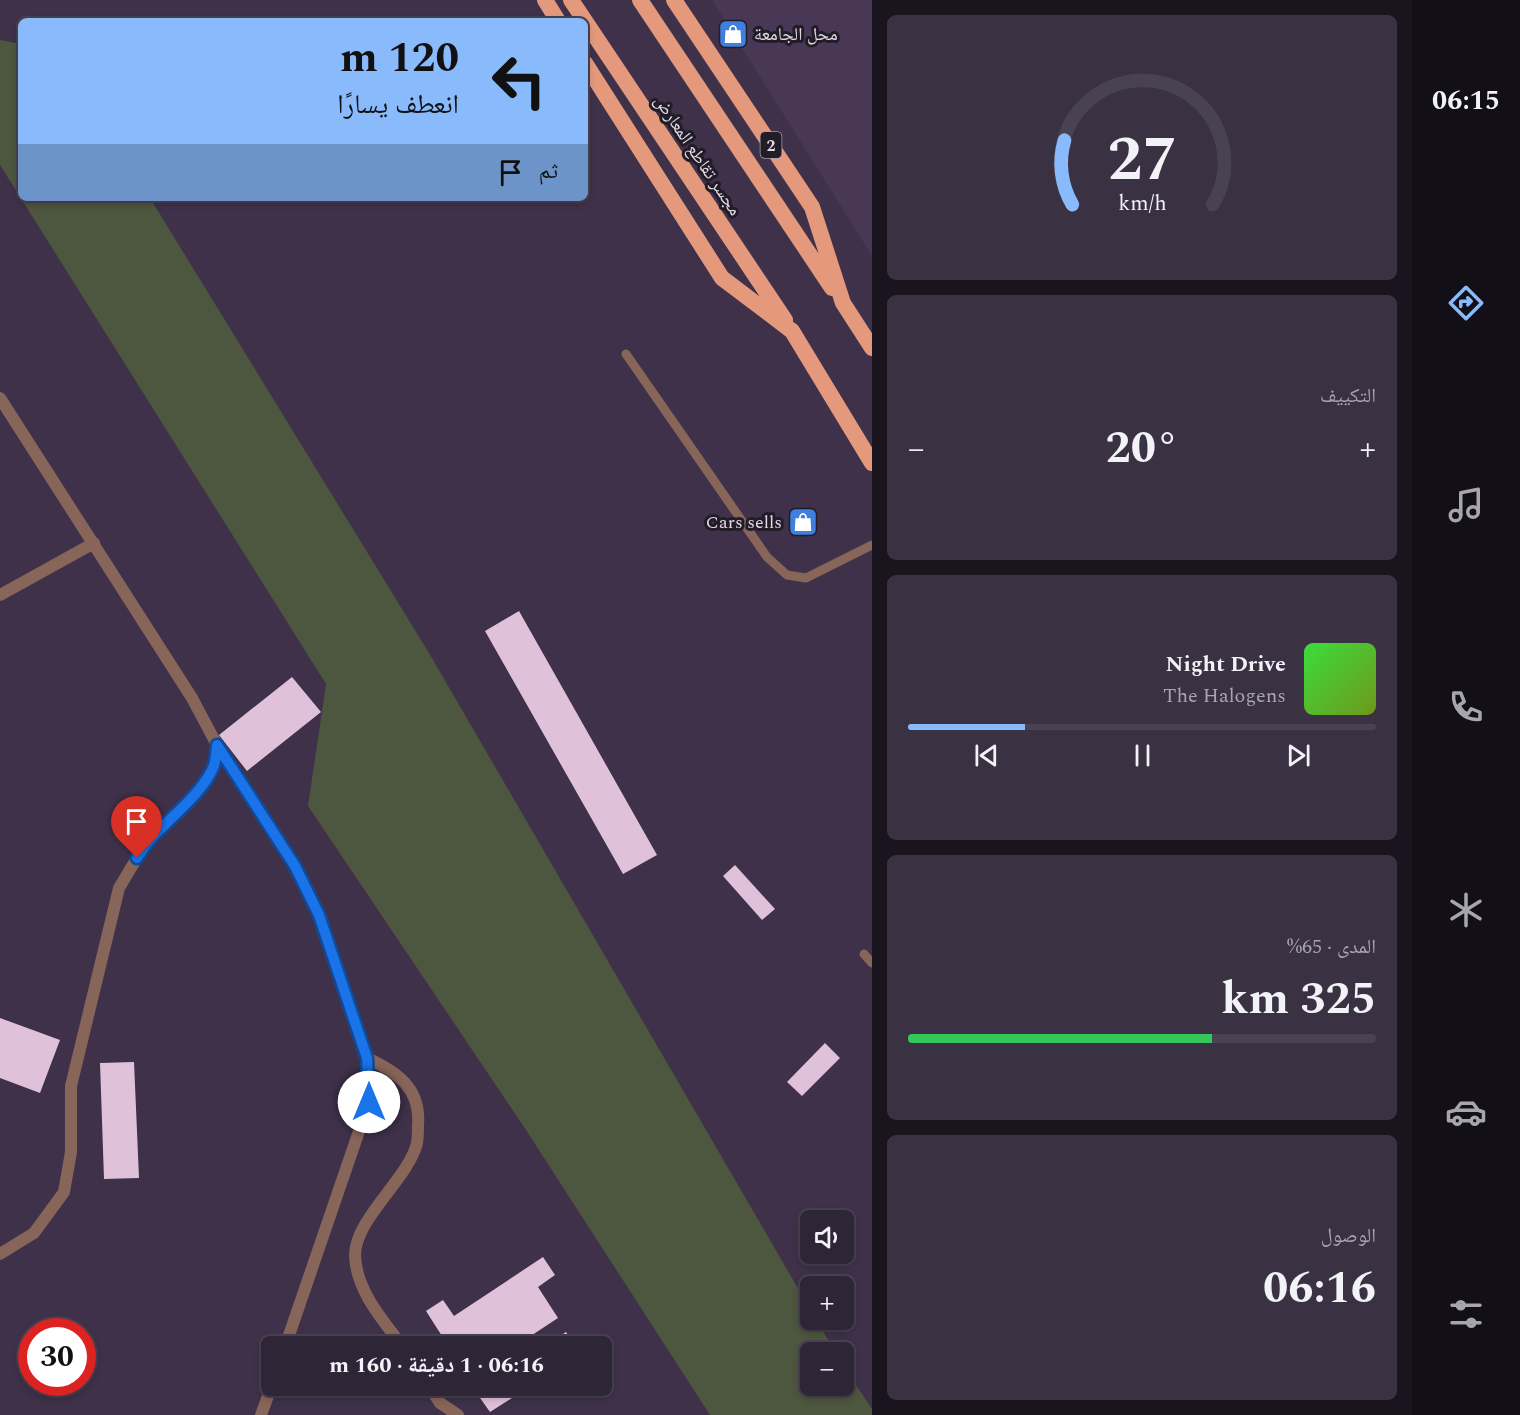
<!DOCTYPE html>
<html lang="ar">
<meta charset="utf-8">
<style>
body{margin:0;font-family:Spectral,"Noto Naskh Arabic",serif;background:#3a3142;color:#f1f3f6;direction:rtl;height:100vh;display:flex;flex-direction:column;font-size:22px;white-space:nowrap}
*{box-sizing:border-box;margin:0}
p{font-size:20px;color:#a7a5ad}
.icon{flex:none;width:33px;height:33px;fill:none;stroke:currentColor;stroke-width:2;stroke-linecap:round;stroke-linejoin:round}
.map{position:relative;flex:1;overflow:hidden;direction:ltr}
.drawer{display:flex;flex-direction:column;gap:15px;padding:15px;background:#19141e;width:540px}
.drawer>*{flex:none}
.guide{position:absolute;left:18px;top:18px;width:570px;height:183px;border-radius:9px;box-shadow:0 3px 9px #0003,0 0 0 2px #494252;direction:rtl;background:#89bafc;color:#111;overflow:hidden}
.controls{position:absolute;left:800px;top:1210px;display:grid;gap:12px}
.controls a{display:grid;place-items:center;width:54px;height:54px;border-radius:9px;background:#2e2537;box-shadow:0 3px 9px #0003,0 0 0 2px #494252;font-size:30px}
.speed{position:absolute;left:18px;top:1318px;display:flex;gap:12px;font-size:30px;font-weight:700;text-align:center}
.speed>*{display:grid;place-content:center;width:78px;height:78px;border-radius:50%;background:#2e2537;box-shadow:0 3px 9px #0003,0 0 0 2px #494252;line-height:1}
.speed .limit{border:9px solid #d22;background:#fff;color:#111}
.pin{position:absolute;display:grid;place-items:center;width:51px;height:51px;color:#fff;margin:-62px -26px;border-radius:50% 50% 50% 0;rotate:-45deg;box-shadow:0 0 6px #0007}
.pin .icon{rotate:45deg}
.me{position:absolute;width:66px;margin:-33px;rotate:0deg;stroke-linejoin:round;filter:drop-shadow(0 0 4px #0008)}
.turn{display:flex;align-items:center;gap:21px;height:126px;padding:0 30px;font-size:27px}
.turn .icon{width:78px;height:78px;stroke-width:2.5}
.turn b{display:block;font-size:42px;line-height:51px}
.then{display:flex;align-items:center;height:57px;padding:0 30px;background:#0003;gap:12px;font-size:22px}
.big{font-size:45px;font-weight:700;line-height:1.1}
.drawer .card{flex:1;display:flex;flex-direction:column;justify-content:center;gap:9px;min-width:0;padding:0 21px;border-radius:9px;background:#3a3142}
.drawer .dial{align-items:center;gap:0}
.dial svg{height:156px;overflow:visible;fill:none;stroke:#494252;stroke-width:7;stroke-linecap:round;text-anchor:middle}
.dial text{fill:#f1f3f6;stroke:none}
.song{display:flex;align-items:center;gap:18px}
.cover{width:72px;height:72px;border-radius:9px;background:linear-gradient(135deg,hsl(120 70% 55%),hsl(80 70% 35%))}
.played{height:6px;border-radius:3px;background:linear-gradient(90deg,#89bafc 25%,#494252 25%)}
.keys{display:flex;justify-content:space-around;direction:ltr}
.heat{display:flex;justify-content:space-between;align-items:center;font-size:33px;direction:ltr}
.charge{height:9px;border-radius:4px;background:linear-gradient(90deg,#34c759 65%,#494252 0)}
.trip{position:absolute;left:261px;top:1336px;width:351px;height:60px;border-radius:9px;background:#2e2537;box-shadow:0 3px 9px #0003,0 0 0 2px #494252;font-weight:700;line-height:60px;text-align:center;direction:rtl}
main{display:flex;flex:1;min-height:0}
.tabs{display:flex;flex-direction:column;width:108px;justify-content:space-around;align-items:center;background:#120f16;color:#a7a5ad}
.tabs .icon{width:42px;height:42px}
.tabs .selected{color:#89bafc}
.tabs b{font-size:27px;color:#f1f3f6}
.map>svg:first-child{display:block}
.built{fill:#493756}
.green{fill:#4d563e}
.building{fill:#e0c1da}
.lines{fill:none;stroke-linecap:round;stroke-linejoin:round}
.service{stroke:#876558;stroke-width:9}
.minor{stroke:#876558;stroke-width:12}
.trunk{stroke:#e4997c;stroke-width:16}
.route-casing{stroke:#114b97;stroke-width:15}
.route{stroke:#1a73e8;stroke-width:10}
.labels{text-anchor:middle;stroke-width:6;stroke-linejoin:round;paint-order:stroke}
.shield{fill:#221c27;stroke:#a7a0ad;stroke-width:1.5}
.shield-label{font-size:16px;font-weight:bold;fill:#e0d8e7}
.poi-label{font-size:18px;fill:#e0d8e7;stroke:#221c27;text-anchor:start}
.street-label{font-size:18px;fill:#e0d8e7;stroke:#221c27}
</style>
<main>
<nav class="tabs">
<b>06:15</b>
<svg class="icon selected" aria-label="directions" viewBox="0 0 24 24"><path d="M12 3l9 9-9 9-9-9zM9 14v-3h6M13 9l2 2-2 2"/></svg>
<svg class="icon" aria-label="music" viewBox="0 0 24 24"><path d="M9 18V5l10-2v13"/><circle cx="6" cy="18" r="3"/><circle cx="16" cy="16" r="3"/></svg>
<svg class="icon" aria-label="phone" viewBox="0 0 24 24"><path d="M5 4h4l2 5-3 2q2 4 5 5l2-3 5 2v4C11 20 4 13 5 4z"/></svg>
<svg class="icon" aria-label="climate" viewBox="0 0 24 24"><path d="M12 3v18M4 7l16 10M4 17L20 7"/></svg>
<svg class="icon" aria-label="car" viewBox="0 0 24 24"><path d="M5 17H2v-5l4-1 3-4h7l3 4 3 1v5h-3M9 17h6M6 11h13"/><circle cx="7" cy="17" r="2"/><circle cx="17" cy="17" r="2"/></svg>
<svg class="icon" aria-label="filters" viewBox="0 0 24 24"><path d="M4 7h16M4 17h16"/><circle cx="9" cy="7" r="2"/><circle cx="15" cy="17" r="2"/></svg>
</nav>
<section class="drawer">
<div class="card dial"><svg viewBox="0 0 100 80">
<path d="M14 69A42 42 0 1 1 86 69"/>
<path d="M14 69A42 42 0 0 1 10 36" stroke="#89bafc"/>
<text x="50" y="56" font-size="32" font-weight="700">27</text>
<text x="50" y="72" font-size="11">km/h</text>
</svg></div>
<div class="card"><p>التكييف</p>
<div class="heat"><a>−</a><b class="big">20°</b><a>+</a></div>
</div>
<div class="card">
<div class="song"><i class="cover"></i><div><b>Night Drive</b><p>The Halogens</p></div></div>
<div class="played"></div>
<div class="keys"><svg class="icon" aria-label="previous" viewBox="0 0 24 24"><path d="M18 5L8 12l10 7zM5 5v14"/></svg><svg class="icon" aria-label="pause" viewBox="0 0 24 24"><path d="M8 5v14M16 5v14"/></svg><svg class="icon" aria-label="next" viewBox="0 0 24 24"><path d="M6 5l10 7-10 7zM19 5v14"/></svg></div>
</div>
<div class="card"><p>المدى · 65%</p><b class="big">325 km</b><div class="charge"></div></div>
<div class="card"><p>الوصول</p><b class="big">06:16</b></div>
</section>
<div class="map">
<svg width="872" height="1415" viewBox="0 0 872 1415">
<rect width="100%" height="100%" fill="#3e3149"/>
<path class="built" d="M712 0H872V256Z"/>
<path class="green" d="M0 40 21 44V198H150L429 653 810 1309V1320H816L836 1353H810V1386H843V1366L872 1409V1415H710L524 1127 308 806 326 684 0 165Z"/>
<path class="building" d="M519 611 657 855 623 874 485 631Z
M292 677 321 712 247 771 219 735Z
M735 865 775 909 762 920 723 876Z
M0 1018 60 1040 40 1093 0 1078Z
M825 1043 840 1058 802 1096 787 1082Z
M134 1062 139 1178 104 1179 100 1063Z
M543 1257 555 1275 538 1287 558 1318 514 1347H449L426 1311 443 1300 454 1316Z
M566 1332 577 1347H543Z
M476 1386H531L490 1412 473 1388Z
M544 1386H577L553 1397Z"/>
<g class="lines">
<path class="service" d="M626 354 767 557 787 575 806 578 872 545
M864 954 872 963"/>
<path class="minor" d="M0 398 192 698 217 745 213 768 196 793 146 843 119 888 71 1086V1152L64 1192 34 1233 0 1254
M0 595 94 543
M217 745 295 866 319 915 368 1061 369 1102 285 1347
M367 1058C397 1072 421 1088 418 1125 418 1130 418 1137 417 1143 409 1178 355 1219 355 1255 356 1291 383 1320 403 1347
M429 1386 440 1403 458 1415
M261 1415 272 1385"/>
<path class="trunk" d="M545 0 558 21
M571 0 785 320
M640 0 832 288
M674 0 812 207 843 303 872 348
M585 63 722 278 792 331 872 463"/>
</g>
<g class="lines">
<g class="route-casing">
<path id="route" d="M137 858C157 824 196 804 213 768 216 762 216 752 217 745L295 866 319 915 367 1058 369 1102"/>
</g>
<use href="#route" class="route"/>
</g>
<defs>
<g id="shop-square" transform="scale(1.5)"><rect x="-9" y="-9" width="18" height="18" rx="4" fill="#3f7fe0" stroke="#221c27"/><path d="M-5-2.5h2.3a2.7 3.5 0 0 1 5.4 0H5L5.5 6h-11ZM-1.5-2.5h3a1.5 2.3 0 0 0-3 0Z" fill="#fff"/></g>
</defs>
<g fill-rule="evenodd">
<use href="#shop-square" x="733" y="34"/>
<use href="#shop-square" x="803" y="522"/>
</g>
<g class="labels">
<rect class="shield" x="760.5" y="132" width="21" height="26" rx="4.5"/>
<g class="shield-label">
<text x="771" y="151">2</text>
</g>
<g class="poi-label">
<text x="754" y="40">محل الجامعة</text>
<text x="782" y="528" text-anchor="end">Cars sells</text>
</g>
<g class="street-label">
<text transform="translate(698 155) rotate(56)" y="6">مجسر تقاطع المعارض</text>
</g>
</g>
</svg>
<div class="controls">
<a><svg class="icon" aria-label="sound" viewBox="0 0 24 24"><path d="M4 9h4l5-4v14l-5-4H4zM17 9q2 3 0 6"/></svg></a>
<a>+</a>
<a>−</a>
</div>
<div class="speed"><div class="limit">30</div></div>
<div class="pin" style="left:137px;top:858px;background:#d93025"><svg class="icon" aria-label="arrive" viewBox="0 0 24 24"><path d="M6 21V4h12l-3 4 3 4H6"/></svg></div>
<svg class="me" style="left:369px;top:1102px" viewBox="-20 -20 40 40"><circle r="19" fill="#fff"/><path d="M0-13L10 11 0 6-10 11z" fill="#1a73e8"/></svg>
<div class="trip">06:16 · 1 دقيقة · 160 m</div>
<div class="guide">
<div class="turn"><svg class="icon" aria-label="left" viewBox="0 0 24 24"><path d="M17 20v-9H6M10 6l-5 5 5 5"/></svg><div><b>120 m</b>انعطف يسارًا</div></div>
<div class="then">ثم<svg class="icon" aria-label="arrive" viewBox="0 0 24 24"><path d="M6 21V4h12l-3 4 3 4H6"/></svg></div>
</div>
</div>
</main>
